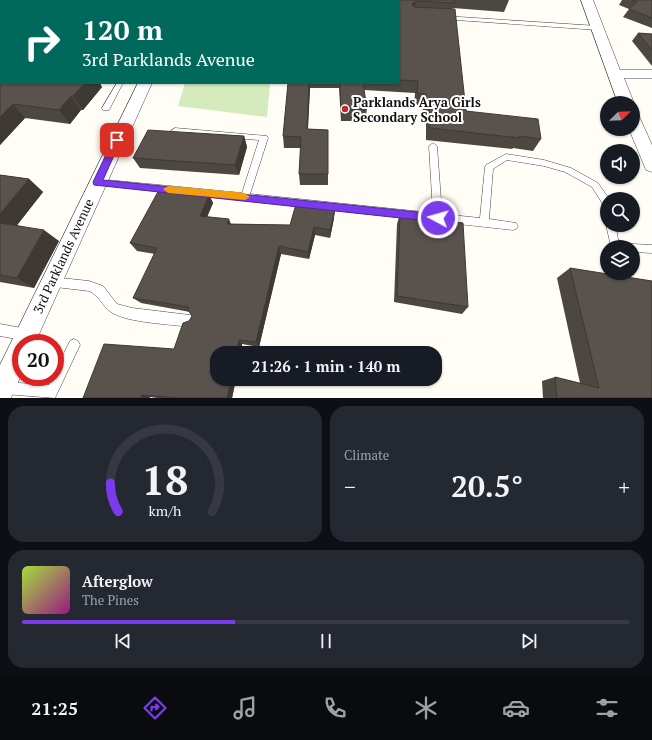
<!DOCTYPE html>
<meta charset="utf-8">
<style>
body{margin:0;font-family:"PT Serif",serif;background:#242831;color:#f1f3f6;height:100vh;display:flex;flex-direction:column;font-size:15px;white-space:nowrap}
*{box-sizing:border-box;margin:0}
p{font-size:13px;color:#9ea1a6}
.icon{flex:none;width:22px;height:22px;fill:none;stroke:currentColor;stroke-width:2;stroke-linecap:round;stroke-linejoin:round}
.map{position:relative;height:398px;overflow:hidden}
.details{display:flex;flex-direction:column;gap:8px;padding:8px;background:#0d0f14;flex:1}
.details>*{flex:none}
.banner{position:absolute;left:0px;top:0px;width:400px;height:84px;box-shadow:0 1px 3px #0004;background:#00695c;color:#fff;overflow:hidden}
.needle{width:26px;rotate:67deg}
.controls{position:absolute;left:600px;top:96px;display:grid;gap:8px}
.controls a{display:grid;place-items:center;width:40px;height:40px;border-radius:50%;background:#171b24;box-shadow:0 1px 3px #0004;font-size:20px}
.speed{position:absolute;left:12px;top:334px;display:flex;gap:8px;font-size:20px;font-weight:700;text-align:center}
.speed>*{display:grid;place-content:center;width:52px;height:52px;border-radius:50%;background:#171b24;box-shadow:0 1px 3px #0004;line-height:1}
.speed .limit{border:6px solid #d22;background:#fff;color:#111}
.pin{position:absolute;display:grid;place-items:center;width:34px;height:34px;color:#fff;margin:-17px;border-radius:8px;box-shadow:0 2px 6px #0006}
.me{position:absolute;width:44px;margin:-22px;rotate:276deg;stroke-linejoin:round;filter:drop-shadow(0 0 3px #0008)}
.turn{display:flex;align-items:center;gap:14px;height:84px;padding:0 16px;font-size:18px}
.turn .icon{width:52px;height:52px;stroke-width:2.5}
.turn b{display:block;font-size:28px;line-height:34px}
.big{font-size:30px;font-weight:600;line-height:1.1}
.details .card{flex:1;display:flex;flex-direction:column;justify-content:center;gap:6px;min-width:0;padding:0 14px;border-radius:16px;background:#242831}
.details .dial{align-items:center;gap:0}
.dial svg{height:104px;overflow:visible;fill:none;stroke:#363941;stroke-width:7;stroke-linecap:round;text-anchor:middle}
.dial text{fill:#f1f3f6;stroke:none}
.song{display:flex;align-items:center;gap:12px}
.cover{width:48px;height:48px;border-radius:6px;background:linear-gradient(135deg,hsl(80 70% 55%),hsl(310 70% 35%))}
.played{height:4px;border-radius:2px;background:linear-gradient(90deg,#7c3aed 35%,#363941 35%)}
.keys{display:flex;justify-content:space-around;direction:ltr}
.heat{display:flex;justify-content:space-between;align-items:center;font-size:22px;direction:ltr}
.details .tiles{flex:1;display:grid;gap:8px;grid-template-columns:1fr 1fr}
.card:last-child{grid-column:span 2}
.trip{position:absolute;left:210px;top:346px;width:232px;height:40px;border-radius:16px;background:#171b24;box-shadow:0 1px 3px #0004;font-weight:600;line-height:40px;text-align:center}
.tabs{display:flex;height:64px;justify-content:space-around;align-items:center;background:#090b0e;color:#9ea1a6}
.tabs .icon{width:28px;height:28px}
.tabs .selected{color:#7c3aed}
.tabs b{font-size:18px;color:#f1f3f6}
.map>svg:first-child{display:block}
.green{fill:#d5ebbd}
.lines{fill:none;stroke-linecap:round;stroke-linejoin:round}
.lane-casing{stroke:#444;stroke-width:1}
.street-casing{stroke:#444;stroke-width:1}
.lane{fill:#fff;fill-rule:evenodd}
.street{fill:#fff;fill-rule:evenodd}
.wall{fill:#4d4742}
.shaded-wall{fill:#3f3936}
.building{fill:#5a524d;stroke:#3f3936}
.route{fill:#7c3aed;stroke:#51269a}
.slow{fill:#f59e0b}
.poi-dot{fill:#c4262e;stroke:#fff;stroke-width:1.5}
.labels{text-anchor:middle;stroke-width:4;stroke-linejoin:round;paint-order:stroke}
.poi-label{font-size:13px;font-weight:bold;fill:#111;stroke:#fff;text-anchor:start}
.street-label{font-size:13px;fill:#111;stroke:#fff}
</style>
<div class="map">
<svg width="652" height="398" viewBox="0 0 652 398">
<rect width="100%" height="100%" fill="#fffdf5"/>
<path class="green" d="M185 83H270L267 117 178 106Z"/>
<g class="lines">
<g class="lane-casing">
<path id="lane" d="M142 0H157L158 1H143Z
M444 16 598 26 601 28 598 30 442 19V17Z
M117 83H123L109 110H103L102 108Z
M175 128 267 136 268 138 250 194 433 213 429 146 433 143 437 146 442 214 480 218 485 167 486 165 506 154 544 160 571 168 598 183 609 199H607V207L604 206 592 187 565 172 544 166 507 160 493 169 489 219 516 223 518 226 516 229 513 230 94 184 93 182 94 180 97 179 242 193 259 140 175 134 171 131Z
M607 223V225H616L618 240 633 244 652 245V253L633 252V247L611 246 606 225Z
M51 277 89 281 103 286 117 304 132 308 190 315 194 317 196 321 194 325 190 327C170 324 127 323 111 312 102 306 99 295 89 291L47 286 46 282 47 278Z
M0 324 27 329 31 331 33 335 31 339 27 341 0 336Z
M74 339 78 341 80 345 55 398 4 394 0 393V383L4 382 49 385 52 377H55V371L70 341Z"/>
</g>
<g class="street-casing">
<path id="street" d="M176 0H188L175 1Z
M581 0H593L620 70H652V78H624L634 103 633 104 618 103Z
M138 83H152L35 343H21V376L11 398H0V365Z
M633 114 639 116 652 145V172L646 170 629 129H633Z"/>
</g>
<use href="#lane" class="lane"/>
<use href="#street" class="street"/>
</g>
<path class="wall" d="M359 0H509L504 12 453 8 452 9 466 111 541 139 533 151 513 148 512 149 426 140V117H422L423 106 414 105 415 93 364 90 367 109 365 121H341L339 88H310L308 129 328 130V185H300L299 174 301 148H284L283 136 288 83H399V1Z
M622 0H652V28L623 17 629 9 619 5Z
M1 1V83L102 87 83 110H81L70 124 25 118 0 145Z
M638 33 652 34V66L632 41Z
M244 136 247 147 239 175 140 168 133 158Z
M0 175 29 179 43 192 17 225 59 241 34 288 0 282Z
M209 195 213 203 207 217 231 224 290 225 334 218 330 238 315 235 309 259 281 254 259 347 242 344 241 353H217V379H236L232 398H157L150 397V398H83L174 349 192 316 190 312 141 303 133 298 155 254 137 251 130 243Z
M400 214 468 307 462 314 394 302 397 224Z
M570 268 652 398H543L542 381 555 377 580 383 557 278Z"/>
<path class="shaded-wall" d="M132 0H147L148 1H131Z
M416 1 414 12 412 4Z
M85 83H100L102 87 83 110 73 96Z
M309 83 310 88 307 141V129Z
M71 96 81 110 70 124 59 110Z
M13 104 25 118 0 145V117Z
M244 136 247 147 239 175 235 165Z
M29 179 43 192 11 233 0 226V214Z
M209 195 213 203 204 224 200 216Z
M335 210 334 218 330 238V230Z
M229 219 232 227 227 224Z
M314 227 315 235 309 259 308 252Z
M44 230 59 241 34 288 17 278Z
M279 246 281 254 259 347 256 342Z
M239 340 242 344 241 353H236Z
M231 379H236L232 398H227Z
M142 395 150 397V398H141Z"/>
<path class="building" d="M0 0H132L131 1H1V83H85L73 96H71L59 110 13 104 0 117Z
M359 0H454V3L416 1 412 4 414 7 455 9 466 111 538 119 541 139 519 136V138L430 128 429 106 426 105V94L417 93 418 81 399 80V1H358Z
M632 0H652V18L629 9 637 2Z
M638 33 652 34V50Z
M288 83H309L307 129 328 130V174H299L301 137 283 136Z
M340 83H363L367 109 341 110Z
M148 130 244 136 235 165 133 158Z
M0 175 29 179 0 214Z
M160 188 209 195 200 216 229 219 227 224 290 225 296 204 335 210 330 230 314 227 308 252 279 246 256 342 239 340 236 353H217V379H231L227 398H178L142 395 141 398H83L104 344 174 349 183 323 189 321 192 316 188 310 189 307 133 298 157 248 130 243Z
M400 214 463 223 468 307 397 296Z
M0 223 44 230 17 278 0 275Z
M570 268 652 281V398H557L555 377 599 388Z"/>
<path class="route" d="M117 137 121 140 103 180 438 214 441 215 442 218 441 221 438 222 94 185 93 182 113 140Z"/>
<path class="slow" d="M168 186 245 193 250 197 245 200 168 193 163 189Z"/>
<circle class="poi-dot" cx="345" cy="109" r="4"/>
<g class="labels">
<g class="poi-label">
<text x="353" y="107">Parklands Arya Girls<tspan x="353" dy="15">Secondary School</tspan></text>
</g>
<g class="street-label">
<text transform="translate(63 256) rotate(-65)" y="5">3rd Parklands Avenue</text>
</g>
</g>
</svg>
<div class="controls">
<a><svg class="needle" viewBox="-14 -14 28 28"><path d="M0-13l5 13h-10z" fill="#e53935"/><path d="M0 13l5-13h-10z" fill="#9ea1a6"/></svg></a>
<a><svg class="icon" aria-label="sound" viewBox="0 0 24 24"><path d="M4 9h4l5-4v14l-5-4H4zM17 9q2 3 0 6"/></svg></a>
<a><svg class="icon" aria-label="search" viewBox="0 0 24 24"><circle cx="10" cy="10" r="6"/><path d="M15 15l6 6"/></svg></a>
<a><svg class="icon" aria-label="layers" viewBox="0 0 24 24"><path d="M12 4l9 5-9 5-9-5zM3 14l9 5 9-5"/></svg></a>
</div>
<div class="speed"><div class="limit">20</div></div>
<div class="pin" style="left:117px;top:140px;background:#d93025"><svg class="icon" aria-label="arrive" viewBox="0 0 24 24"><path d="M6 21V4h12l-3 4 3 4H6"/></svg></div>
<svg class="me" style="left:438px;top:218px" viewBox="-20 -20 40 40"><circle r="17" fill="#7c3aed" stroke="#fff" stroke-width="3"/><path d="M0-11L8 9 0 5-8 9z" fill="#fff"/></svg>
<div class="trip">21:26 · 1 min · 140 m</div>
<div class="banner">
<div class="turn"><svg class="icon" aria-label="right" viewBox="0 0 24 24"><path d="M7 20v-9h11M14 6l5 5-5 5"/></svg><div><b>120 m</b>3rd Parklands Avenue</div></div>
</div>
</div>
<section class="details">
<div class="tiles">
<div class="card dial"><svg viewBox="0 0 100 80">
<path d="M14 69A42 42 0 1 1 86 69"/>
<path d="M14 69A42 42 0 0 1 8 47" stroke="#7c3aed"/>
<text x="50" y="56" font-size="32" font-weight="700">18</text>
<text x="50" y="72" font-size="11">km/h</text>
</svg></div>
<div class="card"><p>Climate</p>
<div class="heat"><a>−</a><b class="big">20.5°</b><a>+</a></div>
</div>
<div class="card">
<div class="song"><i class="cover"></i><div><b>Afterglow</b><p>The Pines</p></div></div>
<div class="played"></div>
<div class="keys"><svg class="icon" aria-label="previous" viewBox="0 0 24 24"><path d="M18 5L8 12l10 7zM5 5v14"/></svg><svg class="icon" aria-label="pause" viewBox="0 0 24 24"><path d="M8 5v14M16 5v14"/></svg><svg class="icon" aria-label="next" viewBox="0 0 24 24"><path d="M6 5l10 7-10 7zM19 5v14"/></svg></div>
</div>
</div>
</section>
<nav class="tabs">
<b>21:25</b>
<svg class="icon selected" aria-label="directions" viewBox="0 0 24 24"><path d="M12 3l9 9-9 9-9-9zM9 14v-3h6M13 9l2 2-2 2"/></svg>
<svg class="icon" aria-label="music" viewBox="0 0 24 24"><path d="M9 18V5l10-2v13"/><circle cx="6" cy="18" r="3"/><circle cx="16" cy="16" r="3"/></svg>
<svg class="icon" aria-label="phone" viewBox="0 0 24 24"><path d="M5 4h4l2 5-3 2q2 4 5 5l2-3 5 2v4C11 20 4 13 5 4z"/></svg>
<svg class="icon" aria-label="climate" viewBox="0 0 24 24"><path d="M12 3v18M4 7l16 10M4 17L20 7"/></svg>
<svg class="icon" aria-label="car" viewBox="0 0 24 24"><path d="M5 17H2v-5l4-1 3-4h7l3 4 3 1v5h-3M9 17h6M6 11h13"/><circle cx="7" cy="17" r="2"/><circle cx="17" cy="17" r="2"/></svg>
<svg class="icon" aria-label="filters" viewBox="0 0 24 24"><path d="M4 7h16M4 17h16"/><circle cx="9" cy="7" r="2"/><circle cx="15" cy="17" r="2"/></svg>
</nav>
